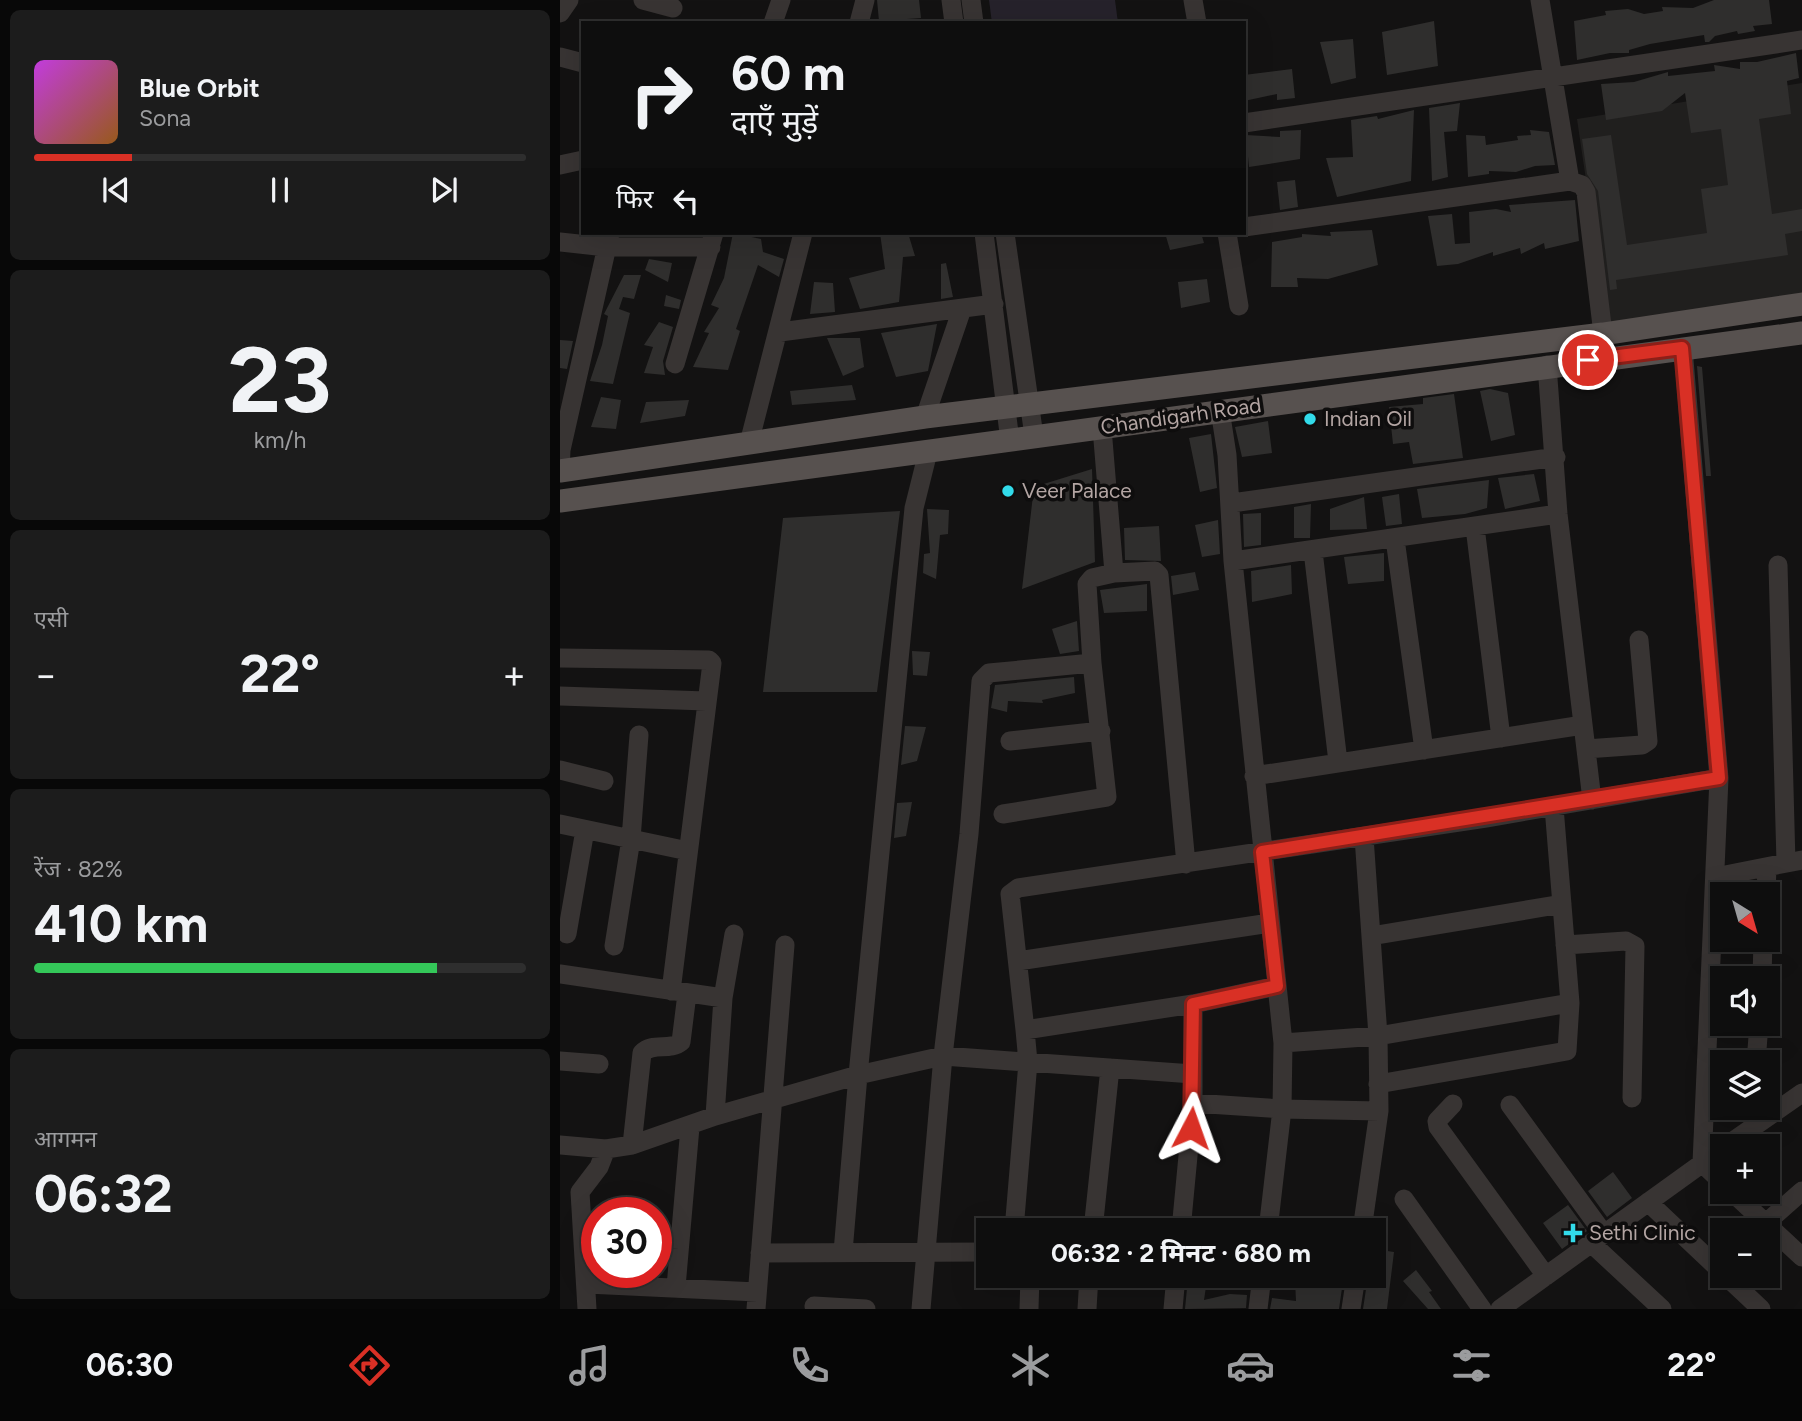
<!DOCTYPE html>
<html lang="hi">
<meta charset="utf-8">
<style>
body{margin:0;font-family:Figtree,"Noto Sans Devanagari",sans-serif;background:#1c1c1c;color:#f1f3f6;height:100vh;display:flex;flex-direction:column;font-size:26px;white-space:nowrap}
*{box-sizing:border-box;margin:0}
p{font-size:23px;color:#9b9c9e}
.icon{flex:none;width:38px;height:38px;fill:none;stroke:currentColor;stroke-width:2;stroke-linecap:round;stroke-linejoin:round}
.map{position:relative;flex:1;overflow:hidden}
.side{display:flex;flex-direction:column;gap:10px;padding:10px;background:#080808;width:560px}
.side>*{flex:none}
.hud{position:absolute;left:21px;top:21px;width:665px;height:214px;border-radius:0px;box-shadow:0 7px 28px #0002,0 0 0 2px #2e2e2e;background:#0e0e0e;color:#f1f3f6;overflow:hidden}
.needle{width:46px;rotate:143deg}
.fabs{position:absolute;left:1150px;top:882px;display:grid;gap:14px}
.fabs a{display:grid;place-items:center;width:70px;height:70px;border-radius:0px;background:#0e0e0e;box-shadow:0 7px 28px #0002,0 0 0 2px #2e2e2e;font-size:35px}
.speed{position:absolute;left:21px;top:1197px;display:flex;gap:14px;font-size:35px;font-weight:700;text-align:center}
.speed>*{display:grid;place-content:center;width:91px;height:91px;border-radius:50%;background:#0e0e0e;box-shadow:0 7px 28px #0002,0 0 0 2px #2e2e2e;line-height:1}
.speed .limit{border:10px solid #d22;background:#fff;color:#111}
.pin{position:absolute;display:grid;place-items:center;width:60px;height:60px;color:#fff;margin:-30px;border:4px solid #fff;border-radius:50%;box-shadow:0 2px 7px #0007}
.me{position:absolute;width:77px;margin:-38px;rotate:4deg;stroke-linejoin:round;filter:drop-shadow(0 0 5px #0008)}
.turn{display:flex;align-items:center;gap:24px;height:147px;padding:0 35px;font-size:32px}
.turn .icon{width:91px;height:91px;stroke-width:2.5}
.turn b{display:block;font-size:49px;line-height:60px}
.then{display:flex;align-items:center;height:66px;padding:0 35px;background:#0003;gap:14px;font-size:26px}
.big{font-size:52px;font-weight:700;line-height:1.1}
.side .card{flex:1;display:flex;flex-direction:column;justify-content:center;gap:10px;min-width:0;padding:0 24px;border-radius:10px;background:#1c1c1c}
.side .dial{align-items:center;gap:0}
.dial b{font-size:91px;line-height:1}
.song{display:flex;align-items:center;gap:21px}
.cover{width:84px;height:84px;border-radius:10px;background:linear-gradient(135deg,hsl(290 70% 55%),hsl(30 70% 35%))}
.played{height:7px;border-radius:4px;background:linear-gradient(90deg,#d93025 20%,#2e2e2e 20%)}
.keys{display:flex;justify-content:space-around;direction:ltr}
.heat{display:flex;justify-content:space-between;align-items:center;font-size:38px;direction:ltr}
.charge{height:10px;border-radius:5px;background:linear-gradient(90deg,#34c759 82%,#2e2e2e 0)}
.trip{position:absolute;left:416px;top:1218px;width:410px;height:70px;border-radius:0px;background:#0e0e0e;box-shadow:0 7px 28px #0002,0 0 0 2px #2e2e2e;font-weight:700;line-height:70px;text-align:center}
.menu{display:flex;height:112px;justify-content:space-around;align-items:center;background:#060606;color:#9b9c9e}
.menu .icon{width:49px;height:49px}
.menu .active{color:#d93025}
.menu b{font-size:32px;color:#f1f3f6}
main{display:flex;flex:1;min-height:0}
.map>svg:first-child{display:block}
.built{fill:#201f1e}
.green{fill:#26222b}
.building{fill:#2f2e2d}
.lines{fill:none;stroke-linecap:round;stroke-linejoin:round}
.minor{stroke:#383433;stroke-width:19}
.major{stroke:#57514f;stroke-width:23}
.route-casing{stroke:#8d1f18;stroke-width:18}
.route{stroke:#d93025;stroke-width:12}
.poi-dot{fill:#32dbea;stroke:#0e0d0d;stroke-width:2.5}
.labels{text-anchor:middle;stroke-width:7;stroke-linejoin:round;paint-order:stroke}
.street-label{font-size:21px;fill:#b3a5a3;stroke:#0e0d0d}
.poi-label{font-size:21px;fill:#b3a5a3;stroke:#0e0d0d;text-anchor:start}
</style>
<main>
<section class="side">
<div class="card">
<div class="song"><i class="cover"></i><div><b>Blue Orbit</b><p>Sona</p></div></div>
<div class="played"></div>
<div class="keys"><svg class="icon" aria-label="previous" viewBox="0 0 24 24"><path d="M18 5L8 12l10 7zM5 5v14"/></svg><svg class="icon" aria-label="pause" viewBox="0 0 24 24"><path d="M8 5v14M16 5v14"/></svg><svg class="icon" aria-label="next" viewBox="0 0 24 24"><path d="M6 5l10 7-10 7zM19 5v14"/></svg></div>
</div>
<div class="card dial"><b>23</b><p>km/h</p></div>
<div class="card"><p>एसी</p>
<div class="heat"><a>−</a><b class="big">22°</b><a>+</a></div>
</div>
<div class="card"><p>रेंज · 82%</p><b class="big">410 km</b><div class="charge"></div></div>
<div class="card"><p>आगमन</p><b class="big">06:32</b></div>
</section>
<div class="map">
<svg width="1242" height="1309" viewBox="0 0 1242 1309">
<rect width="100%" height="100%" fill="#131212"/>
<path class="built" d="M1242 83V295L1048 329 1017 119Z"/>
<path class="green" d="M429 0H555L558 23H432Z"/>
<path class="building" d="M317 0H359L361 18 319 21Z
M1154 0H1209L1212 24 1193 26 1195 31 1178 34 1177 31 1155 36 1149 42H1145L1144 35 1090 44 1069 50V53H1050L1017 60 1014 21 1046 15 1045 11 1068 9 1084 14 1103 11 1102 7 1133 8Z
M874 21 878 66 827 75 822 32Z
M793 39 796 78 771 84 760 42Z
M1236 53 1239 78 1227 81 1231 114 1199 119 1212 214 1242 209V231L1225 234 1228 255 1056 280 1057 289 1050 290 1038 191 1027 174 1022 139 1051 135 1067 245 1147 233 1141 189 1168 185 1161 129 1131 133 1125 93 1102 111 1046 120 1041 84 1074 82 1108 72V76L1155 71 1154 65 1180 69V62H1197Z
M732 69 735 98 717 100V94L684 101V75Z
M900 103 897 131 884 132 888 177 872 181 869 108Z
M854 110 851 181 777 197 766 158 793 157 791 120 817 116 818 119Z
M741 130 740 159 689 167 686 135 720 137V131Z
M970 130 989 132 995 165 975 166 956 172 929 171V174L908 177 906 135 925 136 926 145 958 140 957 136 971 135Z
M735 180 738 207 720 210 717 182Z
M1015 200 1019 241 985 249 984 243 961 254 960 248 933 256V252L898 264 877 266 868 216 892 214 895 244 910 243 909 212 936 209 951 212 949 205Z
M812 230 818 265 768 279 737 278 738 287H711L712 242 742 237V234L771 236 770 232Z
M173 233 201 239 203 252 224 259 219 277 198 265 176 329 180 331 168 370 133 367 149 333 144 332 159 308 151 305 164 278Z
M320 233H348L355 256 343 257 339 302 300 309 289 278 325 269Z
M605 233H641L644 243 610 250Z
M89 259 112 263 108 282 85 270Z
M386 263 393 297 381 299V264Z
M64 275H81L74 299 63 297 59 309 70 313 53 384 30 381 42 345 48 316 44 314Z
M647 279 650 302 621 308 618 282Z
M254 282 273 283 275 312 250 314Z
M106 295 121 300 119 309 104 306Z
M99 322 113 327 103 361 105 375 84 373 93 347 84 345Z
M377 324 368 371 336 377 321 333Z
M267 338H300L304 367 283 376Z
M0 340 13 341 7 369 0 368Z
M1137 366 1142 367 1151 476H1146Z
M292 385 296 400 232 405 230 391Z
M930 389 948 393 955 435 931 441 920 391Z
M894 394 903 458 853 464 849 442 833 444 829 407 863 404V398Z
M41 397 61 400 56 429 31 427Z
M129 400 125 416 80 423 86 402Z
M708 421 712 453 682 457 675 427Z
M651 434 657 488 640 492 629 438Z
M532 469 535 562 462 589 474 487Z
M974 474 980 501 945 509 938 478Z
M929 480 927 508 905 514 862 518 857 489Z
M839 494 842 524 826 526 822 497Z
M804 497 807 529 770 530V509Z
M751 504 750 538H734V507Z
M367 509 389 510 388 534 380 535 376 579 363 573 364 554 370 553Z
M340 511 317 692H203L223 518Z
M701 513V545L684 547 683 514Z
M658 520 660 554 642 557 635 525Z
M599 526 601 561 565 560 564 528Z
M824 553V581L788 584 784 557Z
M731 565 732 594 692 602 691 571Z
M635 572 639 590 613 595 611 576Z
M587 584V611L544 613 540 590Z
M517 621 519 651 500 654 492 629Z
M352 651 370 652 367 676 353 675Z
M514 677 515 693 482 700 483 703 448 701 447 712 431 708 435 685Z
M345 726 366 727 357 761 341 765Z
M352 802 346 836 334 838 337 803Z
M1053 1172 1072 1198 1047 1217 1028 1191Z
M1008 1205 1027 1231 1002 1249 983 1223Z
M814 1249 834 1252 827 1309H803L808 1276H814Z
M856 1270 872 1291 869 1292 881 1309H868L843 1281Z
M628 1278 647 1280 644 1300 670 1294 687 1295 686 1308 625 1309Z
M750 1278 783 1281 779 1309H710L712 1298 736 1301 735 1280Z"/>
<g class="lines">
<path class="minor" d="M83 0 113 8
M391 0 394 23
M411 0 414 23
M633 0 637 23
M980 0 1010 181
M0 13 9 0
M213 23 221 0
M299 23 305 0
M0 57 23 63
M684 123 1242 40
M0 165 23 160
M684 227 1010 181 1022 185 1026 192 1043 334
M424 233 450 441
M445 233 474 436
M667 233 679 306
M0 242 46 247H151
M220 332 434 304
M1123 348 1159 778 1142 1163 1162 1182
M115 364 154 233
M987 365 998 514 1032 800
M660 410 667 455 673 561 723 1043 722 1109 708 1230
M365 417 402 309
M542 428 554 573 595 571 599 575 626 864
M189 443 243 233
M0 471 1 450 50 233
M672 503 996 457
M915 527 941 738
M835 539 864 750
M753 551 778 762
M673 561 998 514
M1218 565 1226 863
M0 658 149 660 152 663 111 991
M0 696 146 701
M450 741 541 731
M1026 749 1082 745 1088 741 1079 640
M0 770 44 781
M694 776 1023 725
M443 814 547 797 532 663
M0 824 128 851
M1155 877 1242 860
M1206 894 1207 867
M7 934 25 830
M811 936 1002 904
M1005 945 1066 941 1075 946 1072 1098
M54 946 71 839 79 735
M458 961 710 923
M0 974 163 998 155 1116
M1202 978 1203 940
M717 986 633 1004 465 1030 450 894 458 888 926 818 1159 778
M163 998 174 934
M723 1043 818 1036 1010 1003 994 807
M0 1061 39 1064
M1196 1062 1199 1024
M818 1084 1007 1051 1010 1003
M633 1103 722 1109 819 1111
M893 1104 877 1121 878 1127 986 1276
M950 1105 1044 1234
M0 1145 46 1149 72 1145 155 1116 298 1075 354 508 368 452
M72 1145 82 1053C92 1042 110 1051 121 1042L127 994
M1166 1146 1242 1093
M1172 1192 1242 1257
M844 1199 922 1309
M1088 1202 1162 1272
M1206 1223 1242 1191
M454 1230 468 1062 465 1030
M533 1230 550 1068
M621 1230 633 1103V1004
M802 1230 819 1111 818 1036 804 837
M96 1238 119 1239
M1031 1243 1102 1309
M283 1252 298 1075 383 1056 633 1074
M200 1253 429 1252
M1166 1276 1201 1309
M27 1284 197 1292
M116 1287 130 1127
M254 1306 306 1309
M27 1309 20 1192 39 1167 46 1149
M196 1309 225 945
M361 1309 383 1056 409 834 421 681 429 673 532 663 527 584 532 578 554 573
M469 1309 470 1276
M527 1309 529 1276
M613 1309 616 1276
M698 1309 702 1276
M791 1309 796 1276
M940 1309 1162 1149"/>
<path class="major" d="M0 471 365 417 1043 334 1242 304
M0 501 1242 333"/>
</g>
<g class="lines">
<g class="route-casing">
<path id="route" d="M631 1128 633 1004 717 986 702 852 1159 778 1122 348 1028 360"/>
</g>
<use href="#route" class="route"/>
</g>
<g class="poi-dot">
<circle cx="750" cy="419" r="7"/>
<circle cx="448" cy="491" r="7"/>
<path d="M1009.5 1222.5h7v7h7v7h-7v7h-7v-7h-7v-7h7z"/>
</g>
<g class="labels">
<g class="street-label">
<text transform="translate(621 416) rotate(-8)" y="7">Chandigarh Road</text>
</g>
<g class="poi-label">
<text x="764" y="426">Indian Oil</text>
<text x="462" y="498">Veer Palace</text>
<text x="1029" y="1240">Sethi Clinic</text>
</g>
</g>
</svg>
<div class="fabs">
<a><svg class="needle" viewBox="-14 -14 28 28"><path d="M0-13l5 13h-10z" fill="#e53935"/><path d="M0 13l5-13h-10z" fill="#9b9c9e"/></svg></a>
<a><svg class="icon" aria-label="sound" viewBox="0 0 24 24"><path d="M4 9h4l5-4v14l-5-4H4zM17 9q2 3 0 6"/></svg></a>
<a><svg class="icon" aria-label="layers" viewBox="0 0 24 24"><path d="M12 4l9 5-9 5-9-5zM3 14l9 5 9-5"/></svg></a>
<a>+</a>
<a>−</a>
</div>
<div class="speed"><div class="limit">30</div></div>
<div class="pin" style="left:1028px;top:360px;background:#d93025"><svg class="icon" aria-label="arrive" viewBox="0 0 24 24"><path d="M6 21V4h12l-3 4 3 4H6"/></svg></div>
<svg class="me" style="left:631px;top:1128px" viewBox="-20 -20 40 40"><path d="M0-17L14 15 0 8-14 15z" fill="#d93025" stroke="#fff" stroke-width="4"/></svg>
<div class="trip">06:32 · 2 मिनट · 680 m</div>
<div class="hud">
<div class="turn"><svg class="icon" aria-label="right" viewBox="0 0 24 24"><path d="M7 20v-9h11M14 6l5 5-5 5"/></svg><div><b>60 m</b>दाएँ मुड़ें</div></div>
<div class="then">फिर<svg class="icon" aria-label="left" viewBox="0 0 24 24"><path d="M17 20v-9H6M10 6l-5 5 5 5"/></svg></div>
</div>
</div>
</main>
<nav class="menu">
<b>06:30</b>
<svg class="icon active" aria-label="directions" viewBox="0 0 24 24"><path d="M12 3l9 9-9 9-9-9zM9 14v-3h6M13 9l2 2-2 2"/></svg>
<svg class="icon" aria-label="music" viewBox="0 0 24 24"><path d="M9 18V5l10-2v13"/><circle cx="6" cy="18" r="3"/><circle cx="16" cy="16" r="3"/></svg>
<svg class="icon" aria-label="phone" viewBox="0 0 24 24"><path d="M5 4h4l2 5-3 2q2 4 5 5l2-3 5 2v4C11 20 4 13 5 4z"/></svg>
<svg class="icon" aria-label="climate" viewBox="0 0 24 24"><path d="M12 3v18M4 7l16 10M4 17L20 7"/></svg>
<svg class="icon" aria-label="car" viewBox="0 0 24 24"><path d="M5 17H2v-5l4-1 3-4h7l3 4 3 1v5h-3M9 17h6M6 11h13"/><circle cx="7" cy="17" r="2"/><circle cx="17" cy="17" r="2"/></svg>
<svg class="icon" aria-label="filters" viewBox="0 0 24 24"><path d="M4 7h16M4 17h16"/><circle cx="9" cy="7" r="2"/><circle cx="15" cy="17" r="2"/></svg>
<b>22°</b>
</nav>
